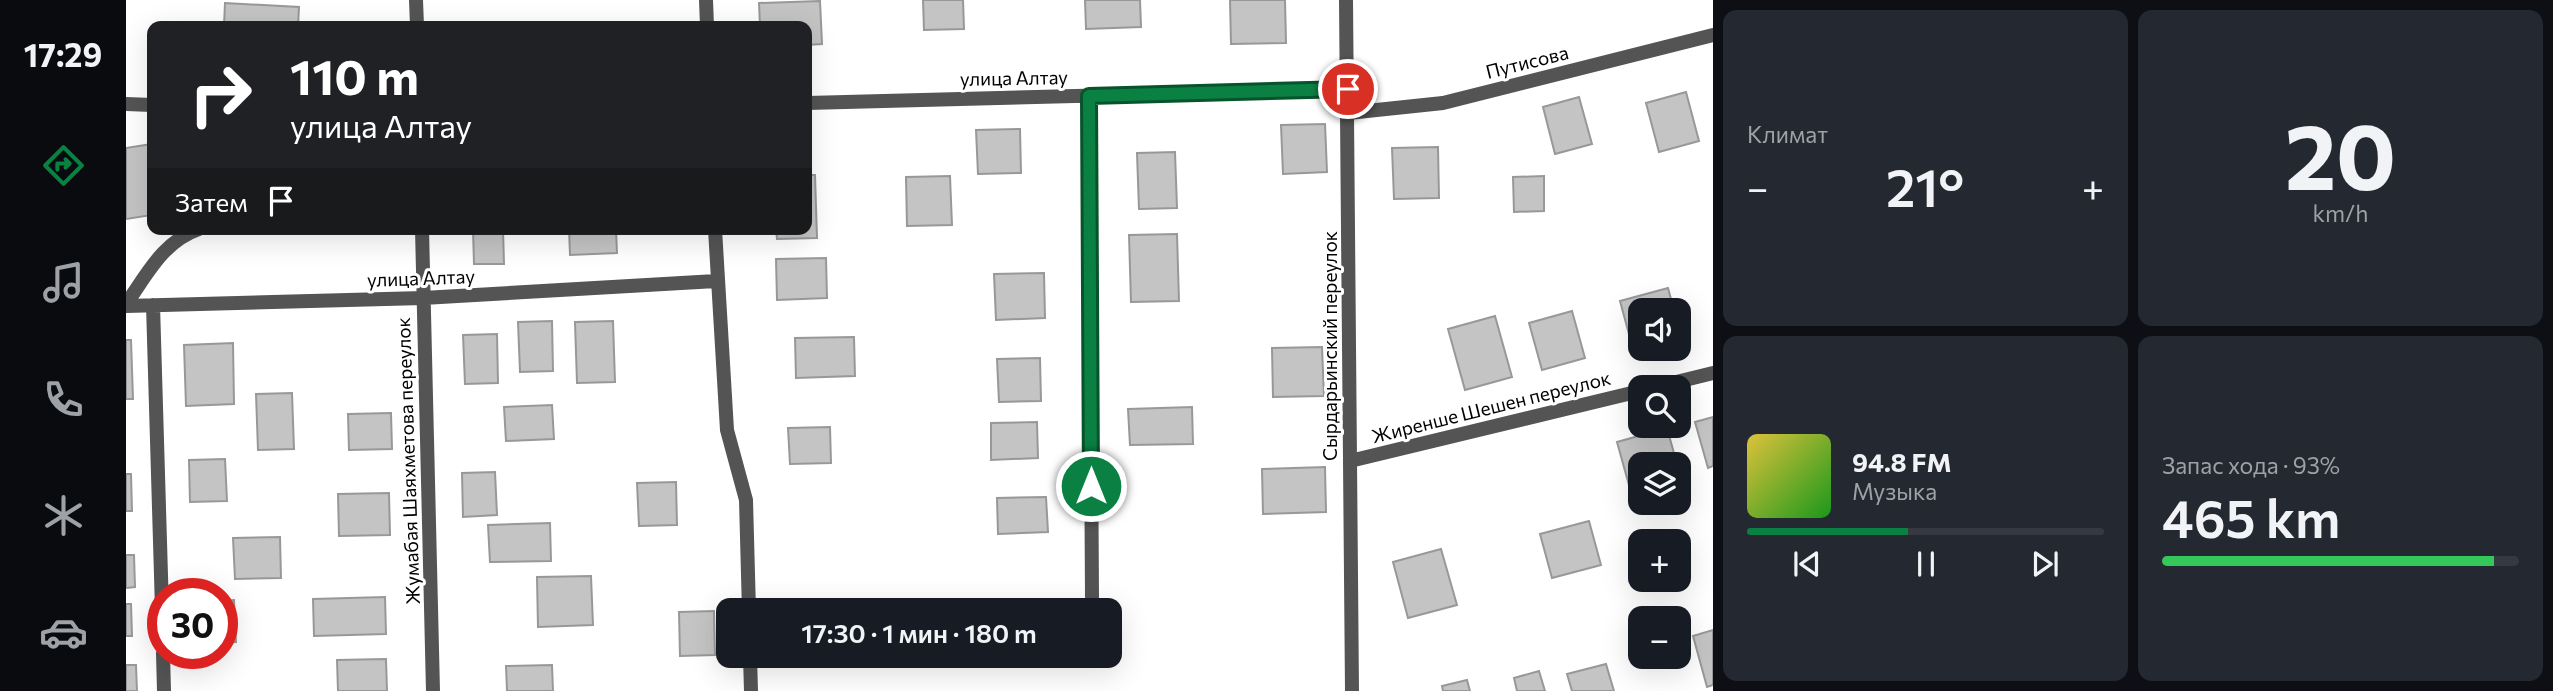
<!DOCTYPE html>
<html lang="ru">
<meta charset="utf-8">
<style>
body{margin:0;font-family:Commissioner,sans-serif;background:#242831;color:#f1f3f6;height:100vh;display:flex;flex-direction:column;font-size:26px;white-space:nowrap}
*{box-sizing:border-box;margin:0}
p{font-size:23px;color:#9ea1a6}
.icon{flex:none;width:38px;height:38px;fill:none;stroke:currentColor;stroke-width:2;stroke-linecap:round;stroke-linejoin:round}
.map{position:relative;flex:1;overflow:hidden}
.panel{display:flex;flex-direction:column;gap:10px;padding:10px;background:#0d0f14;width:840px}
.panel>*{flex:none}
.hud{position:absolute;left:21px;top:21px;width:665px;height:214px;border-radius:14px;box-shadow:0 7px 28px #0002;background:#202124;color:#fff;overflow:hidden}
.buttons{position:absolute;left:1502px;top:298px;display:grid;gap:14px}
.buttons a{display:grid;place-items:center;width:63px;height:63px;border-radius:14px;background:#171b24;box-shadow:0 7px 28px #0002;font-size:35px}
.speed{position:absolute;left:21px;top:578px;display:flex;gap:14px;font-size:35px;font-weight:700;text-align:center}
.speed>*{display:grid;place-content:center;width:91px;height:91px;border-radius:50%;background:#171b24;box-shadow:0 7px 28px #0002;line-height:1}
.speed .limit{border:10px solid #d22;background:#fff;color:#111}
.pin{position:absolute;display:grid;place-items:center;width:60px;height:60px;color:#fff;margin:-30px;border:4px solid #fff;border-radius:50%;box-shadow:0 2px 7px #0007}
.me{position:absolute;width:77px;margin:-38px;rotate:0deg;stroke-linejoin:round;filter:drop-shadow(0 0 5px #0008)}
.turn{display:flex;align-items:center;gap:24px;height:147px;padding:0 28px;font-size:32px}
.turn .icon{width:91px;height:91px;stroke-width:2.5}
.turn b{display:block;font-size:49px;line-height:60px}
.then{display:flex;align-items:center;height:66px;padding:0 28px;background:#0003;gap:14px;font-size:26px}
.big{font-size:52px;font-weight:600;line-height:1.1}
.panel .tile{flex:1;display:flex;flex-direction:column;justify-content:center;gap:10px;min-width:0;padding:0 24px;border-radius:14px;background:#242831}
.panel .dial{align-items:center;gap:0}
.dial b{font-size:91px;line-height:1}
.song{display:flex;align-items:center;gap:21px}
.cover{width:84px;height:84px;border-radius:10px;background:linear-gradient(135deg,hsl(50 70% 55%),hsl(120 70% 35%))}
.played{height:7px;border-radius:4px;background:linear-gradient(90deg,#0b8043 45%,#363941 45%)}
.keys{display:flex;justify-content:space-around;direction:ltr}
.heat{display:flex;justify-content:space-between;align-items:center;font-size:38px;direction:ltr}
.charge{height:10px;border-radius:5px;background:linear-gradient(90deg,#34c759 93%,#363941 0)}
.panel .tiles{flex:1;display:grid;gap:10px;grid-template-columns:repeat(2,1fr)}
.trip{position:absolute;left:590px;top:598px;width:406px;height:70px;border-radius:14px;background:#171b24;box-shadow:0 7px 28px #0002;font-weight:600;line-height:70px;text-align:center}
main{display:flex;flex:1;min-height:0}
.tab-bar{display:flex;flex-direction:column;width:126px;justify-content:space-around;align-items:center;background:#090b0e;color:#9ea1a6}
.tab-bar .icon{width:49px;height:49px}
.tab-bar .current{color:#0b8043}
.tab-bar b{font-size:32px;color:#f1f3f6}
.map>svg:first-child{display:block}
.building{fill:#c4c4c4;stroke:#989898;stroke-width:2}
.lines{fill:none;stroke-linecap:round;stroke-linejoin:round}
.street{stroke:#545454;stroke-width:14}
.route-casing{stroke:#07532c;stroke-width:18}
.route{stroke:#0b8043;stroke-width:12}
.labels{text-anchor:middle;stroke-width:6;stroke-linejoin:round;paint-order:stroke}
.street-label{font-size:19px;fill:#000;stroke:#fff}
</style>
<main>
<nav class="tab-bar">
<b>17:29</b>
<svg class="icon current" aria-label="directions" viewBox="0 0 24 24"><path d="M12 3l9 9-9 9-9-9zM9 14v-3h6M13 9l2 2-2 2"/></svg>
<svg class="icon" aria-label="music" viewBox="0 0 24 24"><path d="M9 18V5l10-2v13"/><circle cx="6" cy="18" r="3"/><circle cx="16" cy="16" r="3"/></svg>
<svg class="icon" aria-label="phone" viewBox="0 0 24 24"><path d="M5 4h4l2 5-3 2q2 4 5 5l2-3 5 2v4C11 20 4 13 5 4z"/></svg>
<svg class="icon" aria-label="climate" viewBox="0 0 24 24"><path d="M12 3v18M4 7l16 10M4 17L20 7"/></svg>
<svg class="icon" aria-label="car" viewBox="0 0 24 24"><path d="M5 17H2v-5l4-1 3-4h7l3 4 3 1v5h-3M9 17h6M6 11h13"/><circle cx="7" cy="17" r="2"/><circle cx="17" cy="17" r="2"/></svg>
</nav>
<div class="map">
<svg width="1587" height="691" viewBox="0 0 1587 691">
<rect width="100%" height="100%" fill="#fff"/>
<path class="building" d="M797 0H837L838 29 798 30Z
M959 0H1014L1015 27 960 29Z
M1104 0H1159L1160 43 1105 44Z
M694 1 696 44 681 45V26H634L633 3Z
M99 3 173 7 172 26H98Z
M1560 92 1573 141 1533 152 1520 103Z
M1453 97 1466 144 1429 154 1417 107Z
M1199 124 1201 172 1157 174 1155 125Z
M894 129 895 173 852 174 850 130Z
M26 144V215L0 219V148Z
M1312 147 1313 198 1268 199 1266 148Z
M1049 152 1051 208 1013 209 1011 153Z
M681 175H689L691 238 651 239 650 229H681Z
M824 176 826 225 781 226 780 177Z
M1418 176V211L1388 212 1387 177Z
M347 229H377L378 264H348Z
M443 229H490L491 253 444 255Z
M1051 234 1053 301 1005 302 1003 235Z
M700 258 701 298 651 300 650 259Z
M918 273 919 318 870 320 868 274Z
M1542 288 1548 310H1514V347L1507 349 1494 301Z
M1446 311 1459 358 1416 370 1403 323Z
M1369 316 1386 377 1339 390 1322 329Z
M426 321 427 371 394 372 392 322Z
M487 321 489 382 451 383 449 322Z
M371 334 372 383 339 384 337 335Z
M728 337 729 376 670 378 669 338Z
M0 340H5L7 399H0Z
M107 343 108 404 60 406 58 345Z
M1196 347 1198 396 1147 397 1146 348Z
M914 358 915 401 873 402 871 359Z
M166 393 168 449 132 450 130 394Z
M426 405 428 439 380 441 378 407Z
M1066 407 1067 444 1004 445 1002 409Z
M265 413 266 449 223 450 222 414Z
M1587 417V466L1582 468 1569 422Z
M911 422 912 458 865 460V423Z
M704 427 705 463 664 464 662 428Z
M1541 428 1551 464H1514V494L1506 496 1491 442Z
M99 459 101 501 64 502 63 460Z
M1199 467 1200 512 1137 514 1136 469Z
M369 472 371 515 337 517 336 473Z
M0 474H5L6 511H0Z
M550 482 551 525 513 526 511 483Z
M263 493 264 535 213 536 212 494Z
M920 497 922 532 872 534 871 498Z
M1463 521 1475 565 1426 578 1414 534Z
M424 523 425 561 364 562 362 525Z
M154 537 155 578 109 579 107 538Z
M1315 549 1331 605 1282 618 1267 562Z
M0 555H8L9 587 0 588Z
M465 576 467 625 412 627 411 577Z
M259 597 260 634 188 636 187 599Z
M108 600 110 642 96 643V601Z
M0 604H5L6 636H0Z
M588 611 589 655 554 656 553 612Z
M1587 630V685L1581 687 1567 636Z
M260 659 261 691H212L211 660Z
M1480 664 1488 691H1446L1441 674Z
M0 665H10L11 691H0Z
M426 665 427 691H381L380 666Z
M1413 671 1419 691H1391L1388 678Z
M1341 680 1344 691H1317L1316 686Z"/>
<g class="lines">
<path class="street" d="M290 0 291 26
M580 0 581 26
M1220 0 1226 691
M963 96 966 597
M681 103 1221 89
M0 104 26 105
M1222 113 1317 103 1587 35
M296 229 307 691
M589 229 601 430 620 500 623 611
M0 304C21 275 36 242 73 229
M27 305 37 643
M0 306 297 298 590 281
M1530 387 1587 373
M1224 461 1514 391
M37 653 38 691
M624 656 625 691"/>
</g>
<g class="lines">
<g class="route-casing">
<path id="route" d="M965 486 963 96 1222 89"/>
</g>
<use href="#route" class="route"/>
</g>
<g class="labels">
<g class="street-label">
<text transform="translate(1401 62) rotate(-14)" y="7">Путисова</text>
<text transform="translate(888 78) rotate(-1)" y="7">улица Алтау</text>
<text transform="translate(295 278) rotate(-2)" y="7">улица Алтау</text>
<text transform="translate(1204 346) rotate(-90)" y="7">Сырдарьинский переулок</text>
<text transform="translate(1365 407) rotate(-14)" y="7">Жиренше Шешен переулок</text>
<text transform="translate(282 461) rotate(-92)" y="7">Жумабая Шаяхметова переулок</text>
</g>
</g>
</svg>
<div class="buttons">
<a><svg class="icon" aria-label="sound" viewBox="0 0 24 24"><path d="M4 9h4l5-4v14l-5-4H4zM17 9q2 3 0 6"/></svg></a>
<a><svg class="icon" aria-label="search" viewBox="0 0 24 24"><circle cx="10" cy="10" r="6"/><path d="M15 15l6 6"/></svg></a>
<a><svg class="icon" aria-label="layers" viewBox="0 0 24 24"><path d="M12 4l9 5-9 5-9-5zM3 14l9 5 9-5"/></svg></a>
<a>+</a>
<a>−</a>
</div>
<div class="speed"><div class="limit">30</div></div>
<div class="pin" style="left:1222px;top:89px;background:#d93025"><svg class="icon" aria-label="arrive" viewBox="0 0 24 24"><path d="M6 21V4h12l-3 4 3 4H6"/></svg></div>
<svg class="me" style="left:965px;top:486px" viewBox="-20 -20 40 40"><circle r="17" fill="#0b8043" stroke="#fff" stroke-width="3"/><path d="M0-11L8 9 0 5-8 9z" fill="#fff"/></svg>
<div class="trip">17:30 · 1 мин · 180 m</div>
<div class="hud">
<div class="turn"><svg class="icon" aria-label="right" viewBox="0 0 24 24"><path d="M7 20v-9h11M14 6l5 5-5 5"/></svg><div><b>110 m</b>улица Алтау</div></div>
<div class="then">Затем<svg class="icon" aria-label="arrive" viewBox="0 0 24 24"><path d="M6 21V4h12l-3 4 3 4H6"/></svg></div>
</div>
</div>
<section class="panel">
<div class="tiles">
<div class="tile"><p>Климат</p>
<div class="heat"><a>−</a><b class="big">21°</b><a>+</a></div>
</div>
<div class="tile dial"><b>20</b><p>km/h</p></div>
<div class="tile">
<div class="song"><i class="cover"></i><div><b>94.8 FM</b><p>Музыка</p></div></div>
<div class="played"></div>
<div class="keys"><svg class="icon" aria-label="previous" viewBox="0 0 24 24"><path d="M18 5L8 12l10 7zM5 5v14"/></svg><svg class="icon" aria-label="pause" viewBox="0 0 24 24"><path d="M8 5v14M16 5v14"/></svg><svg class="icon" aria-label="next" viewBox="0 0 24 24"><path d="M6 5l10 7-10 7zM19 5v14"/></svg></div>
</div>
<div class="tile"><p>Запас хода · 93%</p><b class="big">465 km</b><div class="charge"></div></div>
</div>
</section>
</main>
